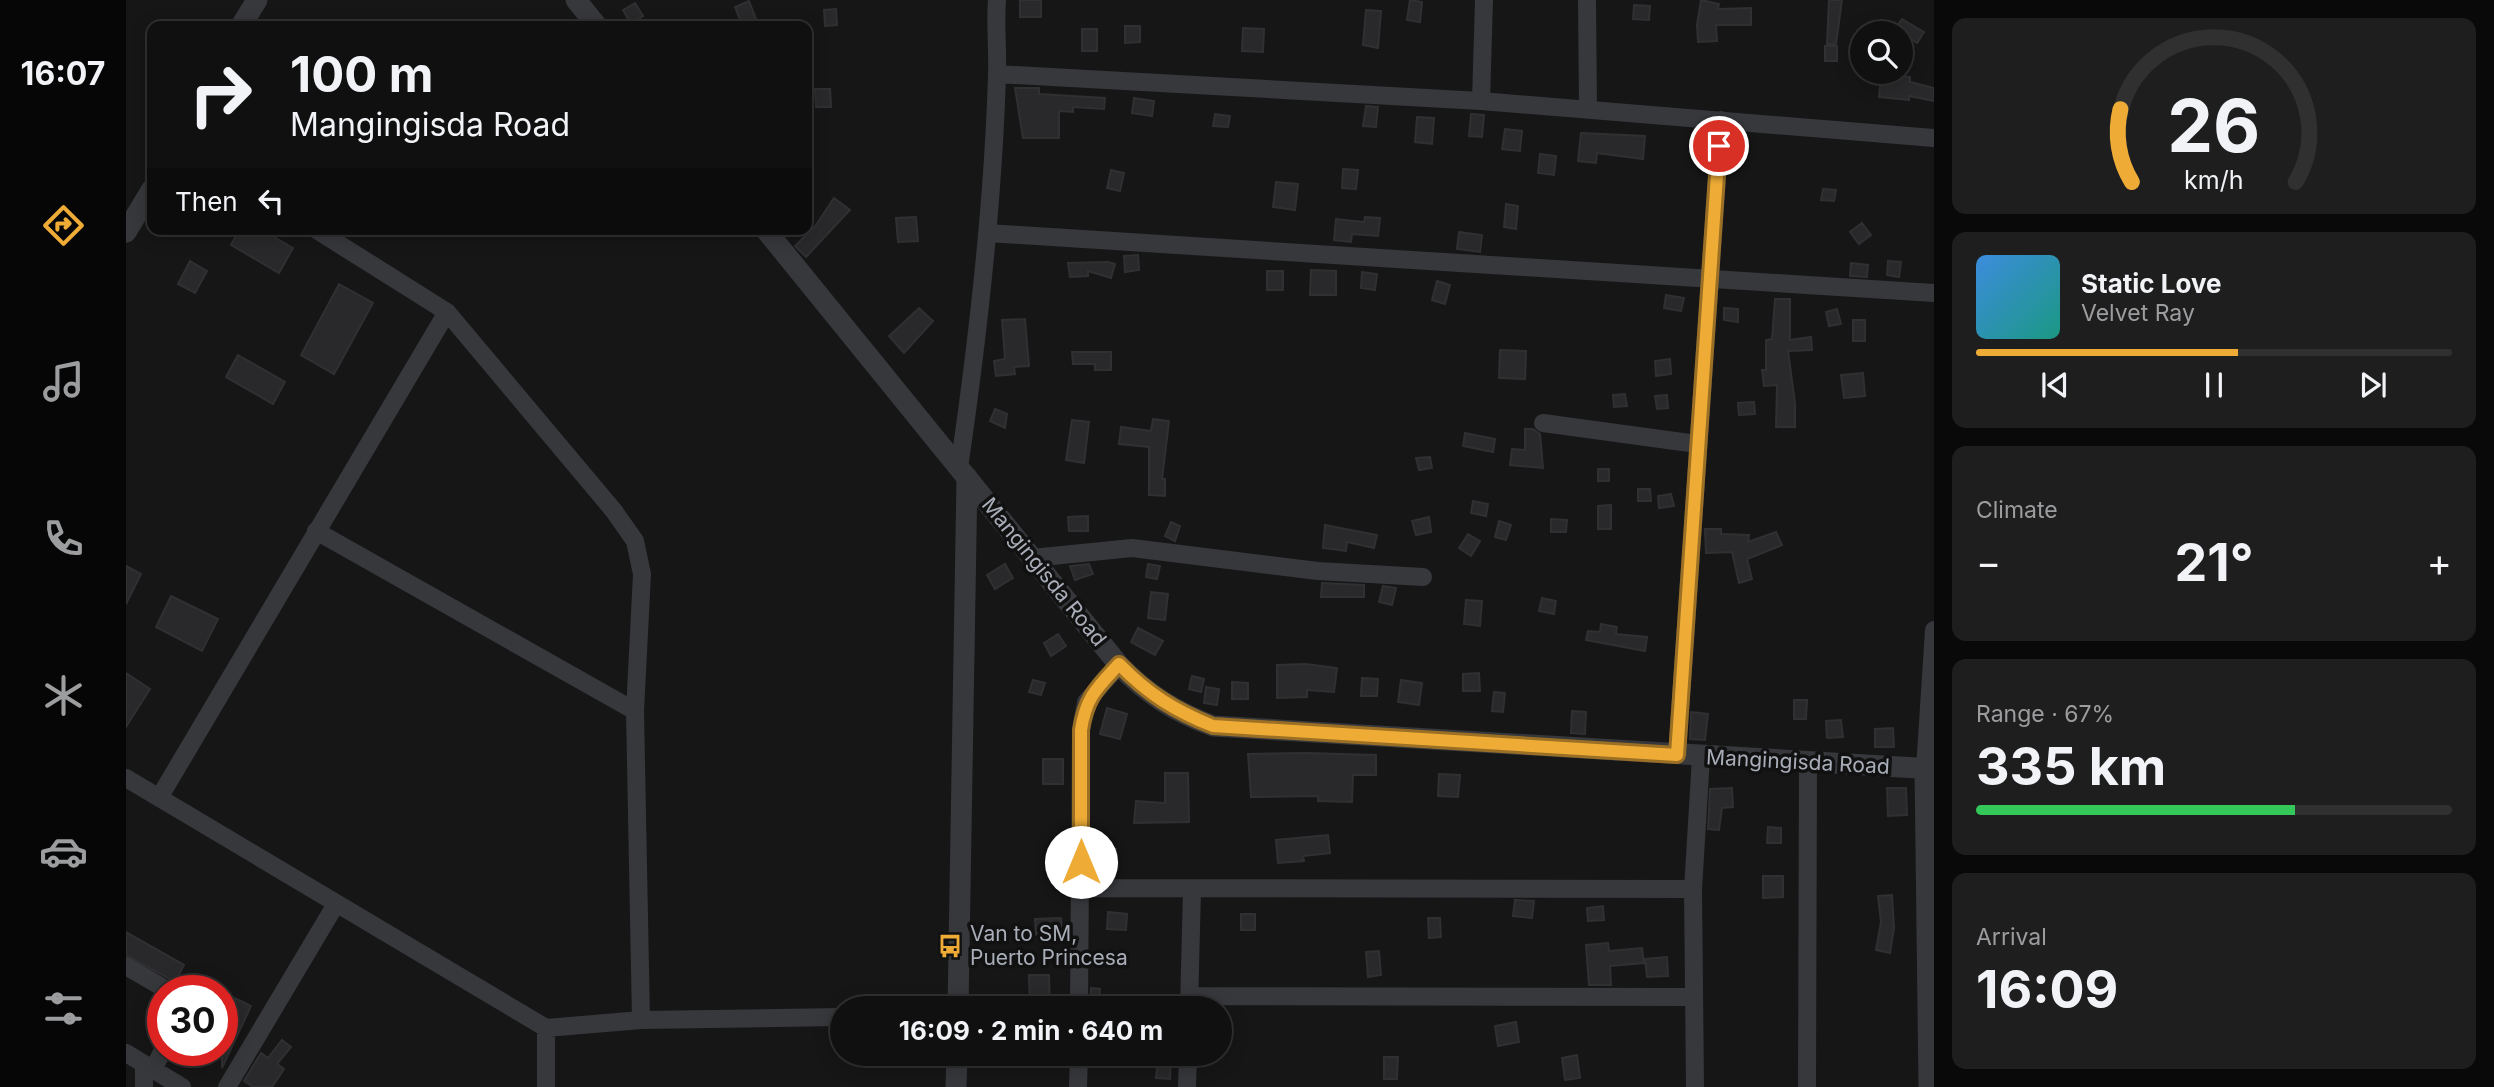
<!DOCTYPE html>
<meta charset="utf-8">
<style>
body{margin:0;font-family:Inter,sans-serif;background:#1e1e1f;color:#f1f3f6;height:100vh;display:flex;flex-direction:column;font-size:26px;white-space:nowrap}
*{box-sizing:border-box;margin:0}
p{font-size:23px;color:#9c9d9f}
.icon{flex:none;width:38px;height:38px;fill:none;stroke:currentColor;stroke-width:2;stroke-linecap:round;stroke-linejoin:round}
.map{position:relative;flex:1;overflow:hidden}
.panel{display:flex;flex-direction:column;gap:18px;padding:18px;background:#090909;width:560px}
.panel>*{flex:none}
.hud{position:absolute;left:21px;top:21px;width:665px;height:214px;border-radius:14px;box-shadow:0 4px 18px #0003,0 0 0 2px #303031;background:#101011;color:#f1f3f6;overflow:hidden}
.controls{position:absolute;left:1724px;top:21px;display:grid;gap:14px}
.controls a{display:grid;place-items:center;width:63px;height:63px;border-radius:50%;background:#101011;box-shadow:0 4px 18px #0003,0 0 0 2px #303031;font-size:35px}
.speed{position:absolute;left:21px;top:975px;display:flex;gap:14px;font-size:35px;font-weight:700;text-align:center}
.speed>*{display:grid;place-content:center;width:91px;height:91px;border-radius:50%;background:#101011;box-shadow:0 4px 18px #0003,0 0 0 2px #303031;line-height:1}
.speed .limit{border:10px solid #d22;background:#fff;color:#111}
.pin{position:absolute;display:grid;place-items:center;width:60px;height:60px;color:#fff;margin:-30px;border:4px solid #fff;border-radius:50%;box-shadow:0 2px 7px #0007}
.me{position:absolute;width:77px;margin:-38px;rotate:0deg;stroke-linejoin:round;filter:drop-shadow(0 0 5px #0008)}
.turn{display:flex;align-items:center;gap:24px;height:147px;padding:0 28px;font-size:32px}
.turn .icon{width:91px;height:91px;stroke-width:2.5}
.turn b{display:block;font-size:49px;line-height:60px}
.then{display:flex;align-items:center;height:66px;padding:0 28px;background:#0003;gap:14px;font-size:26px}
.big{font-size:52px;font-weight:700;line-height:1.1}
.panel .card{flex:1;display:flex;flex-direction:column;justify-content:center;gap:10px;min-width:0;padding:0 24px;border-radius:14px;background:#1e1e1f}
.panel .dial{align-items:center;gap:0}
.dial svg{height:182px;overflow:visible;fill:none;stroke:#303031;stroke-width:7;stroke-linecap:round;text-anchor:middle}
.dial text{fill:#f1f3f6;stroke:none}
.song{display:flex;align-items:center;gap:21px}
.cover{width:84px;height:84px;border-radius:10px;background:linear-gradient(135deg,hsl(210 70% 55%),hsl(170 70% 35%))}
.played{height:7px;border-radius:4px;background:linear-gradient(90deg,#eeac37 55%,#303031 55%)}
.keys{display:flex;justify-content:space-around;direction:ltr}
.heat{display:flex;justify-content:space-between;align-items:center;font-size:38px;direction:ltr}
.charge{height:10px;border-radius:5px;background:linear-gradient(90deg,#34c759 67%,#303031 0)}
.trip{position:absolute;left:704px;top:996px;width:402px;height:70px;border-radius:35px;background:#101011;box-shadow:0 4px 18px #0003,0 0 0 2px #303031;font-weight:700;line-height:70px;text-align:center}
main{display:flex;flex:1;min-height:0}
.menu{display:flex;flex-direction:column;width:126px;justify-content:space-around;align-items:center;background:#060607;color:#9c9d9f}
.menu .icon{width:49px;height:49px}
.menu .on{color:#eeac37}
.menu b{font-size:32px;color:#f1f3f6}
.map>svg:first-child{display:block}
.building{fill:#29292b;stroke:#303033;stroke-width:2}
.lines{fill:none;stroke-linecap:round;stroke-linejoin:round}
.minor{stroke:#37383c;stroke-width:18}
.tertiary{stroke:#37383c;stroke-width:21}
.route-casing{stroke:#9b7024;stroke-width:18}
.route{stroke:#eeac37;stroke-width:12}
.labels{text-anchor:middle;stroke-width:7;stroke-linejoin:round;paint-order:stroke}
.street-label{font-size:21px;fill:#a8adb7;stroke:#111112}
.poi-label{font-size:21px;fill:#a8adb7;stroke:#111112;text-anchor:start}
</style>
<main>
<nav class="menu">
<b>16:07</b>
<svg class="icon on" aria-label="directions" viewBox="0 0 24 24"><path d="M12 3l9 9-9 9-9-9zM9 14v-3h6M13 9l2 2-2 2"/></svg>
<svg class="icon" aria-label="music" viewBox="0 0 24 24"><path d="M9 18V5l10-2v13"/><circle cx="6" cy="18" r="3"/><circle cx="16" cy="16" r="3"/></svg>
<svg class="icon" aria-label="phone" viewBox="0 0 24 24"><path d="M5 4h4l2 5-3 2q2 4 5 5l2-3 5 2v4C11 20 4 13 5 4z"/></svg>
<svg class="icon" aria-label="climate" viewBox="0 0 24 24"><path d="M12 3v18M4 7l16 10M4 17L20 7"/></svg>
<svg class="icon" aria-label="car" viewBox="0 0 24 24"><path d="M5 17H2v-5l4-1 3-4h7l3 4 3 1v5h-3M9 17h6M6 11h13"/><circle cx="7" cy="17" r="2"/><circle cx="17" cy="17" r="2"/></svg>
<svg class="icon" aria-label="filters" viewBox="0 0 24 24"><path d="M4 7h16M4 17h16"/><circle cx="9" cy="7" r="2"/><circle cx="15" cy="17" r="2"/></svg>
</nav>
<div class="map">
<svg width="1808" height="1087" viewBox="0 0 1808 1087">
<rect width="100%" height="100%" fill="#161617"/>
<path class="building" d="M894 0H915V17H894Z
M1284 0 1296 2 1294 22 1281 20Z
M1575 0 1593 4 1592 9 1625 8V25H1590L1591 41 1572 42 1571 25Z
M1703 0H1716L1710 44H1701Z
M623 1 630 19 616 25 609 7Z
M509 3 517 16 505 24 497 10Z
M1508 5 1524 6 1523 20 1507 19Z
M710 9 711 25 699 26 698 10Z
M1240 10 1255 11 1252 48 1237 45Z
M1776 19 1798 32 1791 43 1769 29Z
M999 26H1014V42L999 43Z
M1117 28 1138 29 1137 52 1116 51Z
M956 29H971V51H956Z
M1699 46H1711V61H1699Z
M1755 75 1784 77V82L1808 88V101L1783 96V100L1753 97Z
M889 88H913V94L979 98 978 109 947 107V112L933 111V138H897Z
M689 89H704L705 107H690Z
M1008 98 1028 101 1026 116 1006 113Z
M1240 106 1252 107 1250 127 1237 126Z
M1089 114 1104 116 1102 127 1087 126Z
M1345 114 1358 115 1356 137 1343 136Z
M1291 117 1308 118 1306 144 1289 142Z
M1379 129 1396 131 1394 151 1376 149Z
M1455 133 1519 136 1517 159 1471 153 1470 163 1452 161Z
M1414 154 1430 156 1428 175 1412 173Z
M1217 169 1232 170 1230 189 1216 188Z
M985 170 998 173 994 191 981 188Z
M1150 182 1172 184 1169 210 1147 207Z
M1697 189 1710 190 1708 201 1695 200Z
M708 198 724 210 680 257 669 246 690 225Z
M1380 204 1392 206 1390 229 1378 227Z
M790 217 792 241 772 242 770 218Z
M1239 217 1254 218 1252 236 1226 234 1225 242 1208 240 1210 219 1238 222Z
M1736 223 1745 235 1733 244 1724 232Z
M114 229H134L167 248 153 273 105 245Z
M1333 232 1356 235 1354 252 1331 249Z
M1012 255 1013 270 999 272 998 256Z
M64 261 81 271 69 293 52 284Z
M1762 261 1775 262 1773 277 1761 275Z
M982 262 989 264 985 278 962 271V276L944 277 942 263Z
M1725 263 1742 265 1741 277 1724 276Z
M1185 270 1210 271V295H1184Z
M1141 271H1157V290H1141Z
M1236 272 1251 274 1249 290 1235 288Z
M1311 281 1324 285 1319 304 1306 300Z
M213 284 247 303 208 374 175 355Z
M1540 295 1558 298 1555 311 1538 308Z
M1649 299H1664V340L1685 337 1686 350 1662 351 1669 403V427H1650L1651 385 1638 386 1636 370H1640V340L1646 339Z
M793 308 807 321 778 353 763 336Z
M1598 308 1612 309V322L1598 320Z
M1711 309 1715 324 1703 326 1700 312Z
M899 319 903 366 888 367 889 374 870 376 868 361 879 359 876 320Z
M1727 320H1739V341H1727Z
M1374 350 1400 351 1399 379 1373 378Z
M946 352H985V370H969V364H947Z
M112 355 159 382 147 404 100 377Z
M1544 359 1545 374 1530 376 1529 361Z
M1737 373 1739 396 1718 398 1715 375Z
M1499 394 1501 406 1488 407 1487 395Z
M1541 395 1542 408 1531 409 1529 396Z
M1628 402 1629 414 1613 415 1612 403Z
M869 409 881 414 879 428 864 421Z
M1027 419 1043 421 1036 479H1039V496L1023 495V447L993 444 995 427 1025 431Z
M946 420 963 422 958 463 940 460Z
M1399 429H1407L1414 434 1417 468 1384 465 1386 449 1399 450Z
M1339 433 1369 439 1367 452 1337 446Z
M1304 457 1306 468 1293 470 1290 458Z
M1472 469H1483V481H1472Z
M1512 489H1524L1525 501H1512Z
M1545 494 1548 506 1533 508 1532 496Z
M1347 501 1362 504 1360 516 1345 513Z
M1485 505V529H1472V506Z
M962 516V531H943L942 517Z
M1303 517 1305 532 1290 535 1286 521Z
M1425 519 1441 520 1440 532H1425Z
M1373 521 1385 525 1380 540 1369 537Z
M1045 522 1054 526 1049 541 1039 536Z
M1199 525 1251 535 1248 548 1221 542 1220 551 1197 548Z
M1579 529H1595V534L1623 535 1622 542 1650 532 1656 545 1621 559 1626 579 1613 583 1606 552 1580 553Z
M1342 534 1354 541 1345 556 1333 548Z
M879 564 887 578 869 589 861 575Z
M963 564 967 574 949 580 944 566Z
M1022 564 1034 566 1031 579 1020 577Z
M0 566 15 574 0 604Z
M1196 583 1238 585V597H1195Z
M1257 586 1270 588 1266 605 1253 602Z
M1025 592 1042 594 1039 620 1022 618Z
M45 596 92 619 76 651 30 627Z
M1416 598 1430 601 1428 614 1413 611Z
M1340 600 1356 601 1354 626 1338 624Z
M1475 624 1491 627 1490 634 1521 637 1519 651 1460 640 1462 631 1474 632Z
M1012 628 1037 641 1029 655 1005 642Z
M932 634 940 646 925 656 918 643Z
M1180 664 1211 668 1208 692 1181 690V697L1151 698V665Z
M0 673 24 689 0 727Z
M1353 673 1354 691H1337V674Z
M1066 676 1078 679 1075 692 1063 689Z
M1236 678 1252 679 1251 696H1235Z
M907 680 919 683 915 695 903 692Z
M1275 680 1296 683 1293 705 1272 702Z
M1106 682 1122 683V699H1106Z
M1080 687 1093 689 1091 705 1078 703Z
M1368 692 1379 693 1377 712 1366 711Z
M1668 700H1681L1680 719H1668Z
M981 708 1001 714 994 739 974 734Z
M1446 711 1460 712 1459 734 1445 733Z
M1565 712 1582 714 1579 740 1564 739Z
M1715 720 1717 737 1701 738 1700 721Z
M1767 728 1768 747H1749V729Z
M1180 753 1250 755V775H1227L1226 802 1192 801V796L1125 797 1122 754Z
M917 759H937V784H917Z
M1039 773H1062L1063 822 1008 823 1010 801 1039 803Z
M1313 774 1334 775 1332 797 1312 796Z
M1606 788 1607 807 1596 808 1593 830 1582 829 1584 789Z
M1761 788H1780L1781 815 1762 816Z
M1642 827 1655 828V843H1641Z
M1202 835 1204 853 1177 856 1178 861 1152 863 1150 840Z
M990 849 992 867 975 869 973 851Z
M1637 876H1657V897L1637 898Z
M1766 895 1768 928 1764 953 1750 950 1755 922 1752 896Z
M1389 900 1408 901 1406 918 1387 916Z
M1477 906 1478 920 1462 921 1461 908Z
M982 912 1001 914 1000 930 981 929Z
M1115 914H1129V930H1115Z
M935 918 936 934 910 935 909 919Z
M1302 918H1314L1315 937 1303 938Z
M0 932 58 965 49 982 0 955Z
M1482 943 1483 951 1516 948 1518 963 1484 966 1485 985H1463L1460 945Z
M1253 951 1255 975 1242 977 1240 952Z
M1541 957 1542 976 1521 977 1519 959Z
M903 975H923L924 1008H904Z
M965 988 974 989 973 1006 964 1005Z
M96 992 125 1006 96 1068Z
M27 1011 37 1016 31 1029 21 1024Z
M1390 1022 1393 1042 1372 1046 1369 1026Z
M156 1040 165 1047 151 1064 158 1069 146 1087H127L118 1081 135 1053 142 1058Z
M1451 1055 1454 1078 1439 1080 1436 1058Z
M1032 1057 1045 1058 1044 1079 1030 1078Z
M1258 1057H1272L1271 1079H1258Z"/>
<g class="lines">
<path class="minor" d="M1461 0 1462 109
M871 74 1355 101 1808 138
M1355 101 1358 0
M189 229 321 312 488 511 509 541 516 574 509 711 515 1020
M861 233 1808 293
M1417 423 1571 444
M833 468C852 338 867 207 871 75 872 50 869 25 871 0
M190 531 509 711
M906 558 1006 548 1192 571 1297 577
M1551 755 1595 120
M1799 769 1808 630
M0 778 420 1028 515 1020 716 1017
M33 798 321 312
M955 888 1567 889
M0 966 41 990
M1064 996 1568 997
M953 1008 955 730 960 702 993 665
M1063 1008 1066 890
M420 1028V1087
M0 1053 56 1087
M27 1070 37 1050
M18 1087V1064
M101 1087 210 904
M952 1087 953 1054
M1061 1087 1062 1054
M1569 1087 1567 889 1575 757
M1681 1087 1682 764"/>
<path class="tertiary" d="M450 0 471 26
M115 26 131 0
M639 229 993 665C1021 694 1049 712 1087 726L1808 769
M0 232 26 189
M1799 769 1803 1087
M832 1008 841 477
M830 1087 831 1054"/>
</g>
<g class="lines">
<g class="route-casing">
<path id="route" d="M955 862V730C960 697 971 688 993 664 1022 694 1049 711 1087 726L1551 755 1593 146"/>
</g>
<use href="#route" class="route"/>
</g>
<defs>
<g id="bus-bare" transform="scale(1.89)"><path d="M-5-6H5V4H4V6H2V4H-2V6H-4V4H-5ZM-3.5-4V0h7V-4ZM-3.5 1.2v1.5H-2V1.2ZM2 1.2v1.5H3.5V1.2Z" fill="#eeac37" stroke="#111112" stroke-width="2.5" paint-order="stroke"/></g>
</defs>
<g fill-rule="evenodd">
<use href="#bus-bare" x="824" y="946"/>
</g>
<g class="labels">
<g class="street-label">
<text transform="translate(918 572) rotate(51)" y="7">Mangingisda Road</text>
<text transform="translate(1672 762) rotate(3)" y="7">Mangingisda Road</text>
</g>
<g class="poi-label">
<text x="844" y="941">Van to SM,<tspan x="844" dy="24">Puerto Princesa</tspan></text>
</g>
</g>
</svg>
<div class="controls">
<a><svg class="icon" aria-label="search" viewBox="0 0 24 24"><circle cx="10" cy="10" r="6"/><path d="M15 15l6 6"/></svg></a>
</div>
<div class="speed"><div class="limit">30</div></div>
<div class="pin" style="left:1593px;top:146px;background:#d93025"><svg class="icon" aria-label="arrive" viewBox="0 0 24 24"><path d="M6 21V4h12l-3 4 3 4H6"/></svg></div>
<svg class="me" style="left:955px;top:862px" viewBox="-20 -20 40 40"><circle r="19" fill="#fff"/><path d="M0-13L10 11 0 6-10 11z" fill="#eeac37"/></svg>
<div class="trip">16:09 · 2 min · 640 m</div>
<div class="hud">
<div class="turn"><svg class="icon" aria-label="right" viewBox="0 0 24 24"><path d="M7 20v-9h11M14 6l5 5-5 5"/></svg><div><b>100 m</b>Mangingisda Road</div></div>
<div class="then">Then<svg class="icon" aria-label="left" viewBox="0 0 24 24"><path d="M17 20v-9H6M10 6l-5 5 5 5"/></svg></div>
</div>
</div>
<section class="panel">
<div class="card dial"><svg viewBox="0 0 100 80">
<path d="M14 69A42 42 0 1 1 86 69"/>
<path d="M14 69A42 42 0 0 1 9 37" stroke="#eeac37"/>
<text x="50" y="56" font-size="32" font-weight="700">26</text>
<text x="50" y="72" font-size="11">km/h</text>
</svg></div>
<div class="card">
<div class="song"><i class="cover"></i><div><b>Static Love</b><p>Velvet Ray</p></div></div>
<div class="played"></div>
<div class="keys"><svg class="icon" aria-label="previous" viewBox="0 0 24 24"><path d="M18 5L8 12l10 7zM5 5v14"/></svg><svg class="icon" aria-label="pause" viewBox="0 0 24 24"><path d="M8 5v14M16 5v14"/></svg><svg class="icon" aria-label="next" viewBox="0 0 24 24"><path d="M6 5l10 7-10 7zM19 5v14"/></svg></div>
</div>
<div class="card"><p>Climate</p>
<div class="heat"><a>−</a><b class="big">21°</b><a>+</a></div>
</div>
<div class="card"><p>Range · 67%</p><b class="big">335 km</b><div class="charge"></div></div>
<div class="card"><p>Arrival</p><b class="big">16:09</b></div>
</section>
</main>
